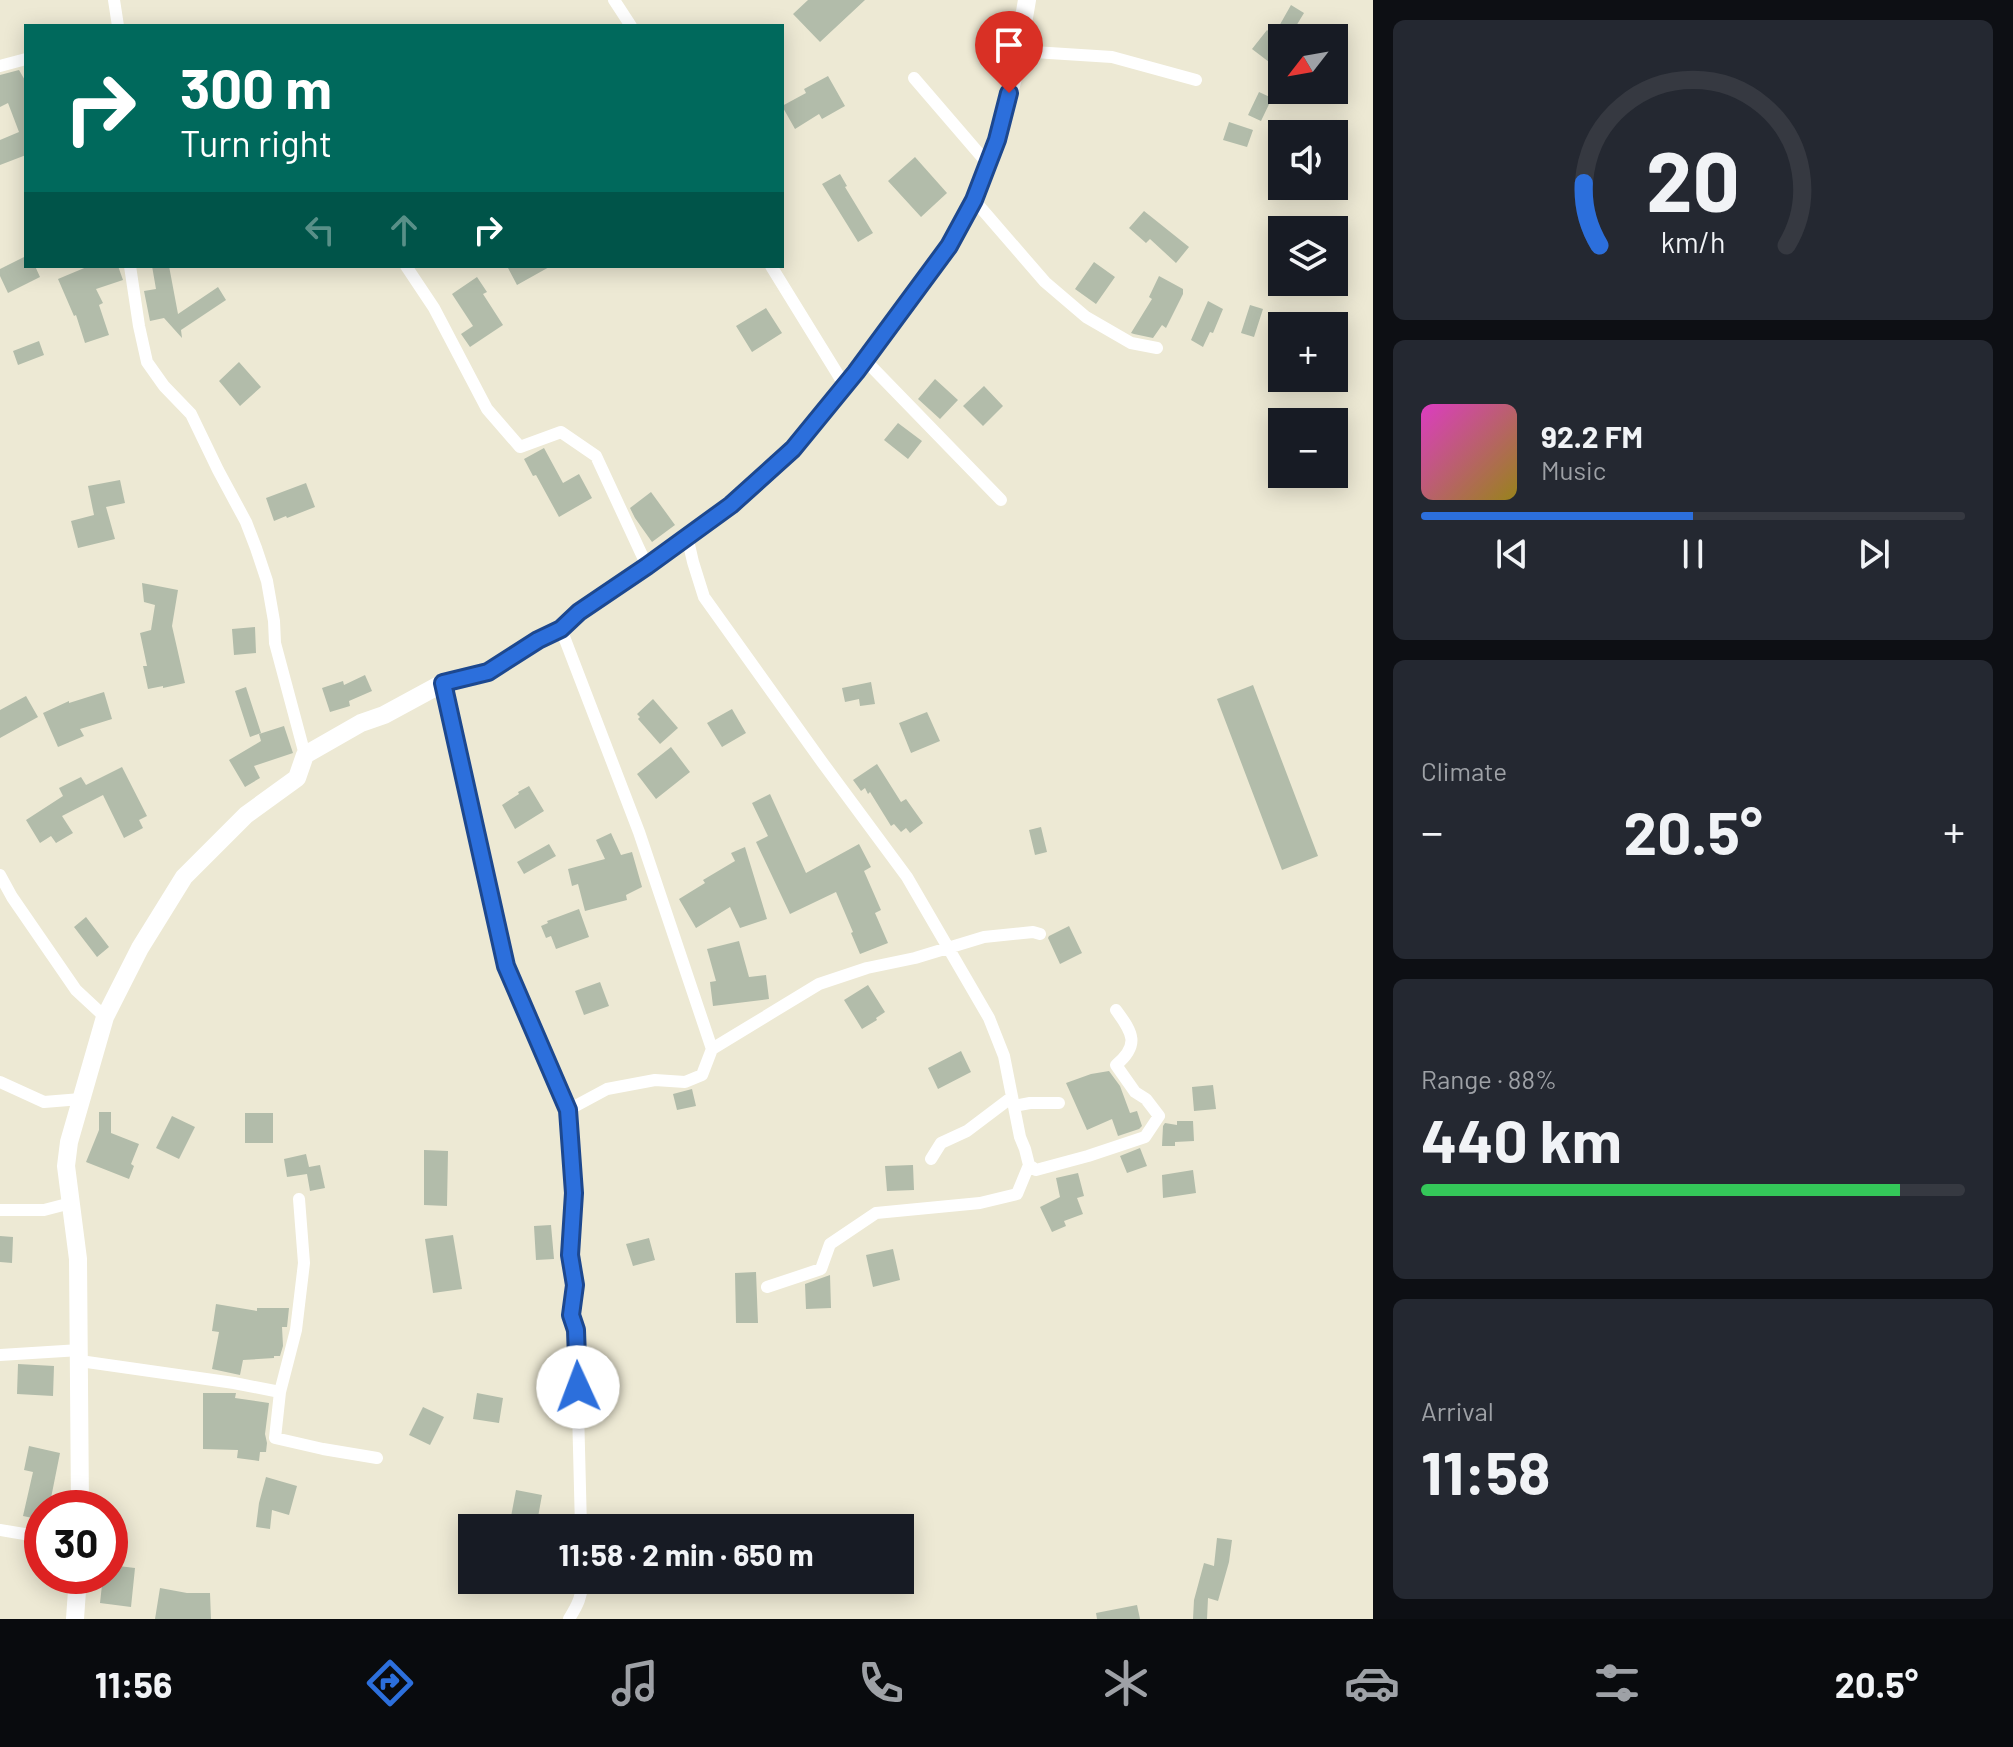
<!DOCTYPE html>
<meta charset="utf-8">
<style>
body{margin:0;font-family:Barlow,sans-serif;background:#242831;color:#f1f3f6;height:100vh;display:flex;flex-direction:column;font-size:30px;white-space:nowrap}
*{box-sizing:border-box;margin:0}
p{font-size:26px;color:#9ea1a6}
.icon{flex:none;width:44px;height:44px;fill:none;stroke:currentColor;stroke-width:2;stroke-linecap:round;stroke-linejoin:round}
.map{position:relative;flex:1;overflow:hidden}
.drawer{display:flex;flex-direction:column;gap:20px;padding:20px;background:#0d0f14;width:640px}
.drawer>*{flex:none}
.banner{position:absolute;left:24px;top:24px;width:760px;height:244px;border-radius:0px;box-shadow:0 4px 20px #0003;background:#00695c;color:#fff;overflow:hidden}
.needle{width:52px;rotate:239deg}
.tools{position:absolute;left:1268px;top:24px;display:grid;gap:16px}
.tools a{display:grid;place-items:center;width:80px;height:80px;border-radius:0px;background:#171b24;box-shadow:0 4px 20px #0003;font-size:40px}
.speed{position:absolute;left:24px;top:1490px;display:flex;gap:16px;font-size:40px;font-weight:700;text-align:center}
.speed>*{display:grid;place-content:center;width:104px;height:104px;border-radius:50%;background:#171b24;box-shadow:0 4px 20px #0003;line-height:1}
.speed .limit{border:12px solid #d22;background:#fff;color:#111}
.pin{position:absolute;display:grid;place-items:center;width:68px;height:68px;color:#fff;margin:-82px -34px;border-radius:50% 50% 50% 0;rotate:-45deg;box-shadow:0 0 8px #0007}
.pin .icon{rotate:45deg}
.me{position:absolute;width:88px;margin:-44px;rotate:358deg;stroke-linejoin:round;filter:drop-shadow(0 0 6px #0008)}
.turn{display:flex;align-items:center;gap:28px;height:168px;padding:0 24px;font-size:36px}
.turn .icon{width:104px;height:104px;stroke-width:2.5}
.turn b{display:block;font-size:56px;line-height:68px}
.lanes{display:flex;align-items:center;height:76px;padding:0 24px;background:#0003;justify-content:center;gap:40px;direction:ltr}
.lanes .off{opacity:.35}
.big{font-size:60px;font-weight:700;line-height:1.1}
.drawer .card{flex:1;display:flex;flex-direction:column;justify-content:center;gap:12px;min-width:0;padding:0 28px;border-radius:12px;background:#242831}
.drawer .dial{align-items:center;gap:0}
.dial svg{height:208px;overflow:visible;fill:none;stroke:#363941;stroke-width:7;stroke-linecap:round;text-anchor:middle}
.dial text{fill:#f1f3f6;stroke:none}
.song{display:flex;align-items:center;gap:24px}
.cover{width:96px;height:96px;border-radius:12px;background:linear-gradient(135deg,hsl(310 70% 55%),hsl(50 70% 35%))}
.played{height:8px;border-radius:4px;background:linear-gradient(90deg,#2c6fdc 50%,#363941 50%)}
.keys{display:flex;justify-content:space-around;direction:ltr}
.heat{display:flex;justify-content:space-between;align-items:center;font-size:44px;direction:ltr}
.charge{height:12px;border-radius:6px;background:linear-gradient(90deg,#34c759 88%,#363941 0)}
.trip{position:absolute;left:458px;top:1514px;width:456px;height:80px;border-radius:0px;background:#171b24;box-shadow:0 4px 20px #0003;font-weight:700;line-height:80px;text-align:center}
.menu{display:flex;height:128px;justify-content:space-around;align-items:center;background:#090b0e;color:#9ea1a6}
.menu .icon{width:56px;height:56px}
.menu .on{color:#2c6fdc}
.menu b{font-size:36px;color:#f1f3f6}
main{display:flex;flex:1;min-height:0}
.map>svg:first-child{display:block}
.building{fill:#b2bcaa}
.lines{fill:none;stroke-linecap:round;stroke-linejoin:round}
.street{stroke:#fff;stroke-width:12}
.secondary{stroke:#fff;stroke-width:18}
.route-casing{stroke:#1d488f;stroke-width:20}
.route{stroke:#2c6fdc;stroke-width:14}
</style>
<main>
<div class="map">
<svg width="1373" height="1619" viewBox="0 0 1373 1619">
<rect width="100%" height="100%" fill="#ede9d4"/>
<path class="building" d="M808 0H865L820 42 793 14Z
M1291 5 1304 13 1290 36 1282 32V72L1252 49 1267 30 1274 35Z
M19 70 26 82V155L0 165V140L19 132 8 103 0 107V75Z
M828 76 845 106 822 119 819 114 795 129 782 106 806 93 804 89Z
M1259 92 1272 98 1261 121 1248 115Z
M1229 122 1253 130 1247 147 1223 140Z
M915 157 947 193 921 217 888 181Z
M840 174 847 186 845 187 873 233 858 242 822 184Z
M1144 211 1189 247 1176 263 1150 239 1146 243 1129 228Z
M26 256V266H35L40 277 8 293 0 276V269Z
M1094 262 1115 277 1096 304 1075 289Z
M89 266H118L123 280 96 289 103 303 99 305 109 335 85 343 76 315 74 316 58 279Z
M152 266H169L178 314 218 287 226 300 181 330 182 338 164 318 150 321 144 291 156 289Z
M507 266H551L517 285Z
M1159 276 1183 289V294L1166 328 1162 325 1153 338 1134 334 1131 333 1152 299 1149 297Z
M477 277 487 292 483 294 503 325 470 347 461 334 473 326 452 294Z
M1208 301 1223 309 1213 333 1210 332 1203 347 1191 340Z
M1250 305 1263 309 1254 337 1241 333Z
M766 308 782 333 752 352 736 326Z
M39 341 44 355 18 365 13 351Z
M239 362 261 387 240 406 219 381Z
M935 379 958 400 940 419 918 399Z
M984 386 1003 406 983 426 963 406Z
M898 423 922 441 908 459 884 440Z
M544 448 563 483 579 474 592 498 559 517 536 475 533 476 524 459Z
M120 480 125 503 106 507 115 539 78 548 71 521 94 515 88 486Z
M306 483 315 507 287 518 286 516 274 521 266 498Z
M651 492 675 525 652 542 635 518 630 508Z
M142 583 178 590 172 626 185 683 163 688V686L148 689 143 666H147L140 633 151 630 155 605 144 602Z
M255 627 256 653 234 655 232 629Z
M365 675 372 691 349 701 350 706 330 712 322 688 343 681 344 685Z
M871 682 875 704 860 706 859 699 845 702 842 688Z
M1253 685 1318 856 1282 870 1217 699Z
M246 687 261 733 250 737 235 691Z
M104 692 112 719 80 729 84 736 58 747 43 713 69 701V703Z
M26 696 38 717 0 738V710Z
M653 699 678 728 660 744 638 719 640 717 637 714Z
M732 709 746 733 722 747 707 723Z
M927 712 940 741 911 753 899 723Z
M284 726 293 753 254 766 260 778 245 787 229 760 261 741 259 734Z
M671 747 690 772 656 799 637 774Z
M877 764 901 802 906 799 923 823 910 833 906 828 901 832 894 824 891 826 870 792 868 794 865 788 861 791 853 780Z
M122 767 147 816 139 820 143 828 124 838 103 795 62 816 73 833 56 843 51 836 40 843 26 820 63 796 59 788 81 777 86 785Z
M529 786 544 811 515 829 502 805 519 794 518 792Z
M770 794 806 873 859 844 871 867 864 871 881 910 875 913 888 943 860 954 851 933 853 932 836 892 790 914 756 842 768 836 752 803Z
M1041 827 1047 852 1035 855 1029 830Z
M611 833 621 855 632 852 642 887 626 895 627 900 585 911 578 884 572 886 568 869 605 859 596 840Z
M549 844 556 856 524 874 517 862Z
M745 847 767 919 740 928 730 907 696 928 679 899 705 883 703 880 735 861 731 853Z
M579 909 589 937 556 949 551 936 546 938 541 926 548 923 547 921Z
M86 917 109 947 97 957 74 927Z
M1069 926 1082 953 1060 964 1048 938 1049 936Z
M739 941 749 977 766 975 769 999 713 1006 710 982 716 981 707 949Z
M600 982 609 1006 584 1015 575 991Z
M868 985 885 1012 876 1018 877 1020 862 1029 844 1000Z
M961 1051 971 1072 938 1089 928 1068Z
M1109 1071 1120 1086 1130 1113 1137 1111 1142 1126 1139 1129 1118 1136 1112 1119 1087 1130 1066 1083 1091 1074Z
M1213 1085 1216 1109 1194 1111 1192 1087Z
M692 1089 696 1106 677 1110 673 1094Z
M99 1112H111V1133L139 1144 131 1164 134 1166 129 1179 86 1162 99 1130Z
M245 1113H273V1143H245Z
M172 1116 195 1127 179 1159 156 1148Z
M1177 1121H1193L1194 1141 1175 1142V1146H1162L1163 1126 1165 1123 1177 1125Z
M1140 1148 1147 1166 1127 1173 1120 1156Z
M424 1150 448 1151 447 1206 424 1205Z
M306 1154 309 1167 320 1165 325 1188 310 1191 307 1174 287 1177 284 1159Z
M913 1165 914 1190 887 1191 885 1166Z
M1193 1170 1196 1193 1163 1198 1162 1175Z
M1078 1173 1084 1196 1077 1198 1083 1214 1064 1221 1066 1226 1052 1232 1040 1207 1060 1197 1056 1178Z
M551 1225 554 1259 536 1260 534 1226Z
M453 1235 462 1289 433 1293 425 1239Z
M0 1236 13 1237 12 1263 0 1262Z
M649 1238 655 1260 633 1266 626 1244Z
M893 1249 900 1280 873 1287 866 1255Z
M756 1272 758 1323H736L735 1273Z
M830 1275 831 1308 806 1309 805 1284Z
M216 1304 257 1311V1308H289L287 1327H282L283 1346 280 1356H274V1358L243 1360 240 1375 212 1369 219 1332 212 1331Z
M18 1364 54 1366 53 1396 17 1394Z
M203 1393H236L235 1398 269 1403 265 1434 267 1443 266 1452H260L259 1461 237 1458 238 1450 203 1449Z
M477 1393 503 1398 499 1423 473 1419Z
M423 1407 444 1417 430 1445 409 1435Z
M29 1446 60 1453 49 1508H42V1520L23 1516 33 1472 24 1470Z
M266 1477 297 1486 289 1515 272 1510 270 1529 256 1527 259 1503Z
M516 1490 542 1495 536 1528 510 1522Z
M1217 1538 1232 1540 1229 1562 1218 1601 1208 1598 1207 1619H1193L1194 1600 1204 1563 1214 1566Z
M110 1565 135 1568 131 1607 100 1603 103 1576H110Z
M160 1588 187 1593H210L211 1619H155Z
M1137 1605 1140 1619H1097L1096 1613Z"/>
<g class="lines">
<path class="street" d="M114 0 118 26
M614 0 631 26
M1018 51 1112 57 1196 80
M0 66 26 59
M914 78 988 164
M974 200 1045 282 1086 317 1131 343 1157 348
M130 266 139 326 147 362 164 386 191 414 218 470 246 522 256 548 267 581 274 621 275 643 305 755
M406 266 434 308 487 409 520 447 561 432 596 456 647 566
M771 266 845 386
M865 360 1001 500
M687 536 693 562 704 597 822 762 907 877 989 1018 1004 1056 1020 1137 1025 1149 1029 1165 1036 1170 1088 1156 1145 1137 1159 1116 1146 1099 1135 1092 1116 1065C1140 1045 1133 1033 1116 1010
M561 629 639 832 712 1049
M443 683 506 966 568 1110 574 1193 570 1255 575 1285 571 1315 576 1330 581 1528
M0 875 12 897 76 990 105 1017
M0 1082 44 1102 81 1099
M1014 1106 1030 1103H1059
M568 1110 607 1089 655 1080 685 1082 702 1075 712 1049 819 984 867 968 915 958 984 937 1033 932 1040 934
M931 1159 941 1143 967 1131 1012 1097
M299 1199 304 1263 296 1330 280 1392 275 1438 323 1449 377 1458
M0 1210H44L71 1203
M767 1287 821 1269 830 1244 876 1213 980 1203 1017 1194 1029 1165
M0 1355 80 1350
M80 1361 234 1383 280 1392
M0 1530 42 1537
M569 1619C577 1606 583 1595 582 1580"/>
<path class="secondary" d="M80 1508 78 1259 66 1166 69 1142 105 1017 140 948 184 877 246 815 297 778 305 755 361 723 384 715 443 683 488 672 538 640 561 629 579 612 647 566 731 505 793 449 856 372 919 287 949 246 974 200 997 140 1015 70 1027 0
M75 1619 78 1576"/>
</g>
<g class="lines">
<g class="route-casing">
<path id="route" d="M578 1387 576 1330 571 1315 575 1285 570 1255 574 1193 568 1110 506 966 443 683 488 672 538 640 561 629 579 612 647 566 731 505 793 449 856 372 949 246 974 200 997 140 1009 93"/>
</g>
<use href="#route" class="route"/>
</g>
</svg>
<div class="tools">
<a><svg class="needle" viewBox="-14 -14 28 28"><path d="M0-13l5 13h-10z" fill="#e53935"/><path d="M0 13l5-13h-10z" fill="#9ea1a6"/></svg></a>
<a><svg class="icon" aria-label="sound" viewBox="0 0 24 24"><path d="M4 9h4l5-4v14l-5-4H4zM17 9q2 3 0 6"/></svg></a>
<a><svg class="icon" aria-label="layers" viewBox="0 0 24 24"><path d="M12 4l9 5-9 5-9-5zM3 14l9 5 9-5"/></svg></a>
<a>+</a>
<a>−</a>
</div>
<div class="speed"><div class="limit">30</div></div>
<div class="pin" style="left:1009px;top:93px;background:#d93025"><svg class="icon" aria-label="arrive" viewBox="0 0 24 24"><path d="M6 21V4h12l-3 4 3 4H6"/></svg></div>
<svg class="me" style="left:578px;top:1387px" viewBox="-20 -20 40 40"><circle r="19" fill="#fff"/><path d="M0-13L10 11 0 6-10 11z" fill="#2c6fdc"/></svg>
<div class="trip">11:58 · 2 min · 650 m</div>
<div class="banner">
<div class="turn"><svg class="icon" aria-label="right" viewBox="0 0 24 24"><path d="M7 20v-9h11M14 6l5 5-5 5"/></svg><div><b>300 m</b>Turn right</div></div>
<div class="lanes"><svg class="icon off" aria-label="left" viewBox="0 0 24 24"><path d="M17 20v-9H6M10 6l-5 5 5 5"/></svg><svg class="icon off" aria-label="ahead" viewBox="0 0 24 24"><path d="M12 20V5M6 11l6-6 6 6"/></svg><svg class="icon" aria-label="right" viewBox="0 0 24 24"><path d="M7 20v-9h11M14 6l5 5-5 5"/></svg></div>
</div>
</div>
<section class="drawer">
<div class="card dial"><svg viewBox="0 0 100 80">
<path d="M14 69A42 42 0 1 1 86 69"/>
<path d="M14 69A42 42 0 0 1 8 45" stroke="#2c6fdc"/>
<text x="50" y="56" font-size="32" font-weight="700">20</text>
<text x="50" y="72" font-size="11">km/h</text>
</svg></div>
<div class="card">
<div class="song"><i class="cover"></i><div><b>92.2 FM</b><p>Music</p></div></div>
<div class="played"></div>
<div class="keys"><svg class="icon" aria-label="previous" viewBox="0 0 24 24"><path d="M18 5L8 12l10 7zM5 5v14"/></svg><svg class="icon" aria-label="pause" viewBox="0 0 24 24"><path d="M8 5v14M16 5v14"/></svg><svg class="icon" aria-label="next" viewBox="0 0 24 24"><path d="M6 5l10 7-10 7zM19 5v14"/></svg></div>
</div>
<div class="card"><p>Climate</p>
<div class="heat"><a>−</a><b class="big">20.5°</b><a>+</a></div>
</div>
<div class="card"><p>Range · 88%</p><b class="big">440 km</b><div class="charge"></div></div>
<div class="card"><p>Arrival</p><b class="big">11:58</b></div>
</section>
</main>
<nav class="menu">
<b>11:56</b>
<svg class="icon on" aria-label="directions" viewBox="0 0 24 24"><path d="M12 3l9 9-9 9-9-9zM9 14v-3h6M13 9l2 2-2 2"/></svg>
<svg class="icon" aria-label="music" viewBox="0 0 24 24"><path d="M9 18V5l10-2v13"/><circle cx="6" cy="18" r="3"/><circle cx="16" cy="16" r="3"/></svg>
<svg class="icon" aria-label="phone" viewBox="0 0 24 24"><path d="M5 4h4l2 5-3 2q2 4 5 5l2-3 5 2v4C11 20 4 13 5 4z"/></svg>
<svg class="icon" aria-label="climate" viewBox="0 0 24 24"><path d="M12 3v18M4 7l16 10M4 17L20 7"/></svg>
<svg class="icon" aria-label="car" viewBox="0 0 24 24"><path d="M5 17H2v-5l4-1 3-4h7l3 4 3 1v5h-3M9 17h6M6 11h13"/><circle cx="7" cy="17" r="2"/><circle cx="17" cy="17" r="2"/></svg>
<svg class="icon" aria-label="filters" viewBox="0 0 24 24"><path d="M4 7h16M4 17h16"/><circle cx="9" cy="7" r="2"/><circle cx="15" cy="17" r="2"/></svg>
<b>20.5°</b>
</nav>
